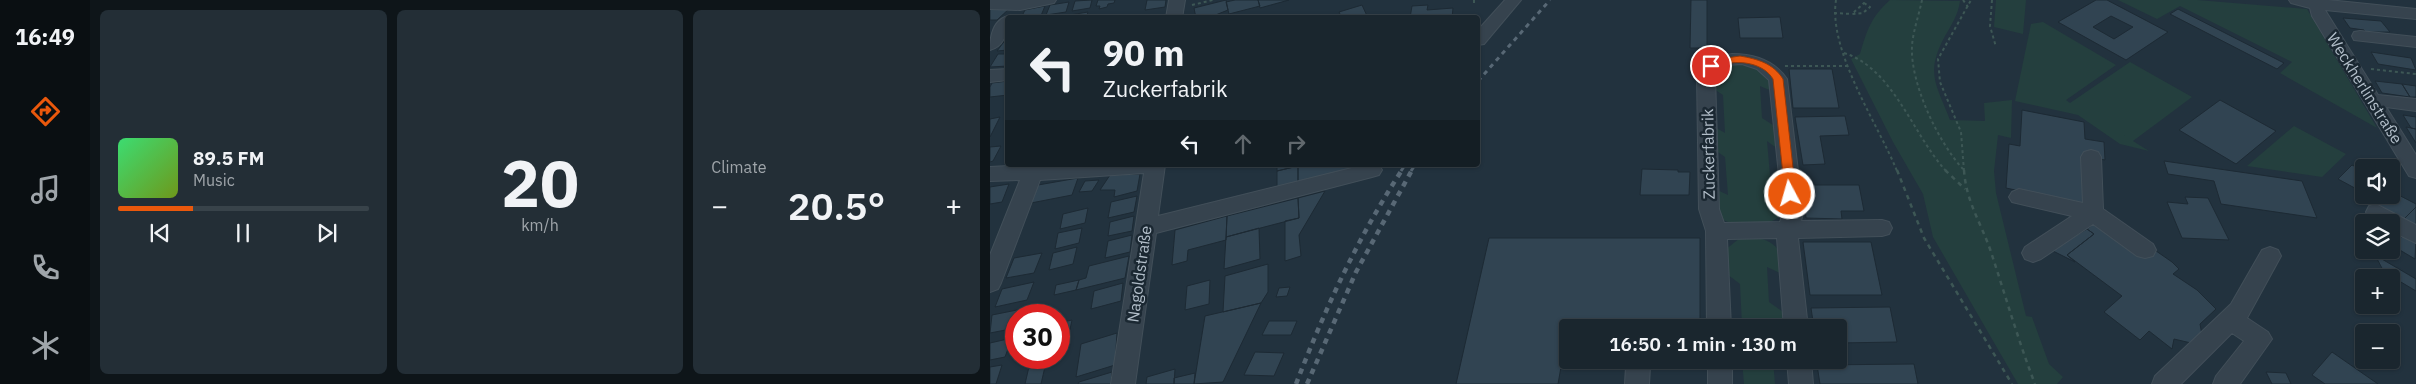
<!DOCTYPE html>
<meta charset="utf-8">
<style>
body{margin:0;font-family:"IBM Plex Sans",sans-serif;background:#232e36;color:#f1f3f6;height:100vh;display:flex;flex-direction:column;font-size:19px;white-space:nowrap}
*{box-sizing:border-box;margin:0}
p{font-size:16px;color:#9fa5aa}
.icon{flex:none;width:28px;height:28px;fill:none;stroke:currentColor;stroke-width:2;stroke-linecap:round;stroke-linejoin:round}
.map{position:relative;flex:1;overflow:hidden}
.details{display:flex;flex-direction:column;gap:10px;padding:10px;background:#0e1519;width:900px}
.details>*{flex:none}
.hud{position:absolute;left:15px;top:15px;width:475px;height:152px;border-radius:5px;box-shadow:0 1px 4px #0004,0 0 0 1px #38434a;background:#1a262e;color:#f1f3f6;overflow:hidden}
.fabs{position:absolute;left:1365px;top:159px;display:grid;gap:10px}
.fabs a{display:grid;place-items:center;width:45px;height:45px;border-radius:5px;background:#1a262e;box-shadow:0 1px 4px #0004,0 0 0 1px #38434a;font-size:25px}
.speed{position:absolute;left:15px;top:304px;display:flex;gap:10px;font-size:25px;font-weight:700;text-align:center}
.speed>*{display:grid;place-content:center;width:65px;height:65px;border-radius:50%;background:#1a262e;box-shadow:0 1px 4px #0004,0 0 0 1px #38434a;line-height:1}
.speed .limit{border:8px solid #d22;background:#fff;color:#111}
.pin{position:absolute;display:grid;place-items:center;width:42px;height:42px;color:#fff;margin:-21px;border:2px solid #fff;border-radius:50%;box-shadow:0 1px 5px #0007}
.me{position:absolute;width:55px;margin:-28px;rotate:354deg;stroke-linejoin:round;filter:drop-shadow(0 0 4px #0008)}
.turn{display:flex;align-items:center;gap:18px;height:105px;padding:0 15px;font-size:22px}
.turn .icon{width:65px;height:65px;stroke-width:2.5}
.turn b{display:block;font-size:35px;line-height:42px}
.lanes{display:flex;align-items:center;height:48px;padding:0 15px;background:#0003;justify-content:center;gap:25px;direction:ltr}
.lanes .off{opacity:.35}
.big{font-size:38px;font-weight:600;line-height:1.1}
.details .card{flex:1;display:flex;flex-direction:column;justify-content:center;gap:8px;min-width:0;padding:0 18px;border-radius:8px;background:#232e36}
.details .dial{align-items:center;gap:0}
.dial b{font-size:65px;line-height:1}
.song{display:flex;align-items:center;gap:15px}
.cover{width:60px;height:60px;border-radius:8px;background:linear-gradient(135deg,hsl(140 70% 55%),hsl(80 70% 35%))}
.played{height:5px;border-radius:2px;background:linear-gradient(90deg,#ea580c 30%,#38434a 30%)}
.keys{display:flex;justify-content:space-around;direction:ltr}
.heat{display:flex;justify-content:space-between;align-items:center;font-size:28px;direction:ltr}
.details .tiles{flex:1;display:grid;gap:10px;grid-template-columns:repeat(3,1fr)}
.trip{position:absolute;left:569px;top:319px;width:288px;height:50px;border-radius:5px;background:#1a262e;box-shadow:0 1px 4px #0004,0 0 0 1px #38434a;font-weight:600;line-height:50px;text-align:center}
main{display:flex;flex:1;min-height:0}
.dock{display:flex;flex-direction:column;width:90px;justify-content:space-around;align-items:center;background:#0a0f12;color:#9fa5aa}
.dock .icon{width:35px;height:35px}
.dock .active{color:#ea580c}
.dock b{font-size:22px;color:#f1f3f6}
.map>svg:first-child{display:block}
.green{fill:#243f3e}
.building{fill:#314452;stroke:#1d2a34;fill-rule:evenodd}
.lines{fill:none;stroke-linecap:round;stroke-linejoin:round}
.minor-casing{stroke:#424f59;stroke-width:2}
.path-far1{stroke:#3d5755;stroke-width:2;stroke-dasharray:3 3;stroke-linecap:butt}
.path{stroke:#3d5755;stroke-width:2.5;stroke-dasharray:4.5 4.5;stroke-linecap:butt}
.minor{fill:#36434e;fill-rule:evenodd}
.rail-far1{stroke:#586875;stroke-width:3;stroke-dasharray:4.5 4.5;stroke-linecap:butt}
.rail{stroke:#586875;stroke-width:4.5;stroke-dasharray:5.5 5.5;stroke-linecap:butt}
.route{fill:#ea580c;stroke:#983908}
.labels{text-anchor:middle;stroke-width:5;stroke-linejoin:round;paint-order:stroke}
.street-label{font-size:16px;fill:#b2bec9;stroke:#1b2832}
</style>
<main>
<nav class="dock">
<b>16:49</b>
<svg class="icon active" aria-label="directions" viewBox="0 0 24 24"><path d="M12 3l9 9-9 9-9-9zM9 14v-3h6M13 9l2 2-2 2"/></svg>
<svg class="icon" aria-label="music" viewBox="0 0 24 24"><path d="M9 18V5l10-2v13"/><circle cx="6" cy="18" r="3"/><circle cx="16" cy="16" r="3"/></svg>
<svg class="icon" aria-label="phone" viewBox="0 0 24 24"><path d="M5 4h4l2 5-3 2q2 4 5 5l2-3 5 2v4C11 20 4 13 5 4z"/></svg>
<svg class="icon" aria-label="climate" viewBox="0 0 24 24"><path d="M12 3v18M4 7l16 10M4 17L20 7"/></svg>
</nav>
<section class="details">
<div class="tiles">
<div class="card">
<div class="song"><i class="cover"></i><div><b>89.5 FM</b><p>Music</p></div></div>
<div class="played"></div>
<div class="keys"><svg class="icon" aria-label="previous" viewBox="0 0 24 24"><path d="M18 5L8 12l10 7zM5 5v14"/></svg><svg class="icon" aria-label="pause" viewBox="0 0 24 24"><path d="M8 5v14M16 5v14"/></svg><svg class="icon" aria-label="next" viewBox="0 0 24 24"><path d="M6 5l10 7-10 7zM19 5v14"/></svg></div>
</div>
<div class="card dial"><b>20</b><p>km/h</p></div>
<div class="card"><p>Climate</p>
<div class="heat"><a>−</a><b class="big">20.5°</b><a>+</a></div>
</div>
</div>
</section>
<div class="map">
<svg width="1426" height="384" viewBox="0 0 1426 384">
<rect width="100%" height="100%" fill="#22323e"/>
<path class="green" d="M900 0 970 1C968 15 962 24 955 36 935 73 946 84 960 120L995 121 994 103 1022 100 1021 138 1008 135 1004 171 1006 193 1036 316 1042 317 1059 364 1073 377 1067 384H1028L943 237 933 194 903 142 861 59 870 54C877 30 881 17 900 0Z
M1006 0H1036L1033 34 1004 27Z
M1128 0H1207L1317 9 1387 128 1290 73 1302 62 1190 6 1167 19Z
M1053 22 1126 65 1076 100 1080 103 1140 62 1202 97 1143 141 1090 108 1159 151 1130 144 1088 115 1025 101 1041 24Z
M764 64 778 71 784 92 770 86 772 118 786 127 789 150 777 141 781 186 792 192 793 213C779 229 749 228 731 219L723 188 738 195 735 157 722 148 721 125 735 133 733 95 721 87 723 73 736 65Z
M1304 126 1356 154 1332 177 1257 166Z
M767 237C791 245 791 252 794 275L777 267 779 302 796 314 797 327H735V317L752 326 750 284 733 271 735 250 750 238Z
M752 360H783L785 384H754Z"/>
<path class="building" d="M102 0 100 8 82 11 85 1Z
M108 0H125L124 3 118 4 117 7 109 9 110 6H106Z
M157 0H176L175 7 155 10Z
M236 0 238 10 218 18H206L204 8Z
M245 0H268L270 6 239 14 236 2Z
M268 0H299L270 8Z
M701 0H717V48H700Z
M1106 0H1117L1178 32 1136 60 1068 22ZM1121 16 1143 27 1124 39 1103 27Z
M79 2 76 12 56 15 60 5Z
M372 5 378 18H352L349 12Z
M438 5 437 10 463 8 462 18H420L422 6Z
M55 6 50 18H31L35 10Z
M0 8H20L7 20H0Z
M1188 9 1294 63 1287 69 1180 14Z
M98 12 96 18H80V15Z
M790 17 793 38H750L748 18Z
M1353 18 1391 21 1400 32H1375L1374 30 1360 28Z
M16 39H18V50L7 51Z
M1381 52 1421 58 1426 70 1388 64Z
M8 54H18V66L0 67Z
M799 69H842L849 108H803Z
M18 81V95L0 97V87L2 83Z
M1385 81 1412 84 1420 97 1392 93Z
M1412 84 1426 86V97H1420Z
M1230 100 1286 131 1246 164 1189 130Z
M1032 110 1094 122 1095 139 1114 142 1115 160 1094 156 1095 205 1016 188 1019 144 1030 146Z
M1413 115 1426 117V129L1421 128Z
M855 116 859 135 830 136 835 164 813 165 805 117Z
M10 117 0 137V119Z
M1416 127 1426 129V143Z
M11 146 3 161 0 162V147Z
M1174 161 1312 181 1327 218 1231 204 1224 181 1178 174Z
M287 165H372L370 168 308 183V166L287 171Z
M1362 165 1374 171V193L1348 179Z
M308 166V183L287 189V171Z
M652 169 688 170V172H700L699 195H650Z
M150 174 147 191 124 197 125 190H110L120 175Z
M88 178 82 195 41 203 48 185Z
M109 180 102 191 89 192 95 181Z
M19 184 12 202 0 204V187Z
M813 185H869L874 211H851L852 219 816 218Z
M335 191 309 235 311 256 295 261V221L309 218 308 198Z
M1401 191 1426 204V207L1414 219 1378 199 1382 195H1401Z
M147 196 144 212 118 218 121 202Z
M1195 197 1218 198 1239 240 1192 238 1177 202 1198 204Z
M308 198 309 218 236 237 237 216Z
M1426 207V226L1414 219Z
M98 208 95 223 70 229 73 214Z
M144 216 142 231 118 236 120 222Z
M237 216 236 240 198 250 197 261 182 265 185 230Z
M1107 221 1159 246 1182 262 1189 269 1183 274 1207 290 1226 309 1210 324 1212 335 1201 343 1184 339 1182 349 1159 331 1150 340 1114 312 1132 296 1077 255 1104 234 1097 229Z
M92 228 89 243 65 249 68 233Z
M269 228 270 259 234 269 236 237Z
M1097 229 1104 234 1077 255 1085 262 1061 250Z
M1415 233 1426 239 1425 259 1403 246Z
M142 235 140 252 115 258 118 241Z
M499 238H710V328H578V360H710V367H571L568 384H466Z
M813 242H881L892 295H820Z
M87 247 83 264 59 270 63 253Z
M52 253 44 273 16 278 24 258Z
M1385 255 1426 279V291L1394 272Z
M139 256 135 278 86 290 89 280 96 278 99 266Z
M278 264V292L271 303 233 312 235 276Z
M89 280 86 290 64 295 66 285Z
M220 280 219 304 195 310 197 286Z
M44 282 37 300 5 307 12 289Z
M133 283 131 301 101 309 104 291Z
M300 287 297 296 286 297 289 288Z
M271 303 233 382 204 384 215 316Z
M900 307 907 342 848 343V328H824L821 308Z
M32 309 30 315H26V328L0 333 2 315Z
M82 320 76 348 69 350V323Z
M279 321H307L301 335H272Z
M127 333 125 365 86 377 91 344Z
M22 338 15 357 0 360V343Z
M265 352 294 353 284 376 254 375Z
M1342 352 1388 384H1335L1322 375Z
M41 358H57L51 384H35Z
M924 364 928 384H830L827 365Z
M12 365 6 384H0V367Z
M185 369 184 384H156L157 377Z
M122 372 121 384H88L89 382Z
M1276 372 1296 373 1301 384H1282Z
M205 373 204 384H184V378Z"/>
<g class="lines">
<g class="minor-casing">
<path id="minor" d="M0 0H66L64 3 30 10 0 9Z
M179 0H195L192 18H176Z
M515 0H531L494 44 488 45V30Z
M1299 0H1338L1426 9V19L1335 10 1388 95 1426 99V111L1396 107 1426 155V178L1419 176 1322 16 1320 8 1301 3Z
M18 16 23 18H18C18 31 15 46 0 50 0 37 3 20 18 16Z
M1370 31 1426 37V47L1364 40 1362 36 1364 32Z
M742 54C764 54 784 60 797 79L813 213 811 221 892 220 899 222 902 228 899 234 892 236 808 238 818 328H794L787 238 737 239 741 328H717L716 231 709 209 707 75C716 61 726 57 742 54ZM752 64 767 69 779 80 793 213 790 222 734 223 729 209 725 76 737 65Z
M18 69V80L0 82V70Z
M1101 150 1108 152 1111 157 1113 209 1163 244 1166 250 1163 256 1155 258 1147 256 1103 224 1051 259 1043 262 1035 259 1032 253 1035 247 1082 216 1022 202 1019 197 1022 192 1029 189 1093 203 1091 157 1094 152Z
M36 165H175L168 216 374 165H389L392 170 389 175 382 177 166 233 145 384H121L154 173 50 180 11 283 8 289 0 292V255L30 180 0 181V167Z
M1386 204 1426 225V243L1401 231V222C1390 222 1382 223 1376 212L1379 206Z
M1280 247 1288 250 1291 256 1257 318 1278 332 1282 339 1250 384H1223L1226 376 1254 341 1242 333 1191 384H1162L1165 376 1241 304 1272 250Z
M639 360H657L660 367 659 384H635L636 367Z
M718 360H742V384H718Z
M797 360H821L823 384H799Z"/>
</g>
<path class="path-far1" d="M484 0V4
M846 0C838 51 888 124 907 171
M932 0C929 15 923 31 922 46 920 83 948 142 973 169
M973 0 978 7
M1002 0 1000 26 1006 47
M874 3 880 7 873 13 862 14Z
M202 5 223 0
M844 13 862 14
M854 53C903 68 923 135 956 171
M795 66H857
M1381 69 1426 74
M974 171 971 132 950 82 948 59 981 0"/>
<path class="path" d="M907 170 934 238 1022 384
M955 170 975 189
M974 170C976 201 990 221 1000 249 1015 294 1028 340 1045 384"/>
<use href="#minor" class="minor"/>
<path class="rail-far1" d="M488 81 560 0
M411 171 415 165
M421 171 425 165"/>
<path class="rail" d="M306 384C335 309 368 237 412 170
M317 384 366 272 422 170"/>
</g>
<path class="route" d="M750 56C767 59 783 63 793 79L806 194 805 197 800 198 795 194 783 79C774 64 752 60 736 64 731 65 726 68 721 69L716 66 729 59Z"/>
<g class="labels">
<g class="street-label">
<text transform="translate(1375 88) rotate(58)" y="6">Weckherlinstraße</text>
<text transform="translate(718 154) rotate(-91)" y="6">Zuckerfabrik</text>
<text transform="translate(149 274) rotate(-82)" y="6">Nagoldstraße</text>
</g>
</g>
</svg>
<div class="fabs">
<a><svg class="icon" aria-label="sound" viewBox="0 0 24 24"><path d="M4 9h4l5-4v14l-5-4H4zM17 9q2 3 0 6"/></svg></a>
<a><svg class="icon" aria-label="layers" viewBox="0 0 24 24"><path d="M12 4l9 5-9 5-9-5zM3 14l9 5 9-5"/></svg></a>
<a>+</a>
<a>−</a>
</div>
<div class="speed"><div class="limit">30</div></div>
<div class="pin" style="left:721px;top:66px;background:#d93025"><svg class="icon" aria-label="arrive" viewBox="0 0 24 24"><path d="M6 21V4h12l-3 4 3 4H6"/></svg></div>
<svg class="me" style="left:800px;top:194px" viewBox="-20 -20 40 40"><circle r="17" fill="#ea580c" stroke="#fff" stroke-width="3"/><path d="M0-11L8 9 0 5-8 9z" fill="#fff"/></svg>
<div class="trip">16:50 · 1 min · 130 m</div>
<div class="hud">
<div class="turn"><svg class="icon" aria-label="left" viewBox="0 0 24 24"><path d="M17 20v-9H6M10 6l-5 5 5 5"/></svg><div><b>90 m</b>Zuckerfabrik</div></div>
<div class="lanes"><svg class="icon" aria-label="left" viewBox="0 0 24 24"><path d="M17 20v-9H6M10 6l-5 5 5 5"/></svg><svg class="icon off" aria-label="ahead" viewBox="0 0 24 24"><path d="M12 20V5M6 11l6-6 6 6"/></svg><svg class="icon off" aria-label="right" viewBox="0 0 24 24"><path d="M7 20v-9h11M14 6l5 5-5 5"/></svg></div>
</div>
</div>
</main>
